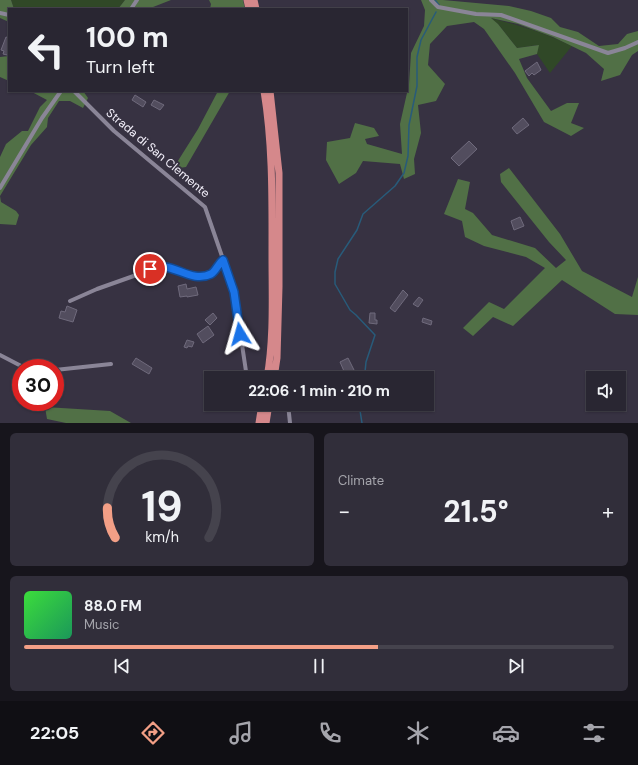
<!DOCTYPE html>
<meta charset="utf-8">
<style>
body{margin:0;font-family:"DM Sans",sans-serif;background:#312e3a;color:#f1f3f6;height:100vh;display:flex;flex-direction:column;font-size:15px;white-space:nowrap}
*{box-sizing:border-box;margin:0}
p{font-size:13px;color:#a5a5ac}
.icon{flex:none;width:22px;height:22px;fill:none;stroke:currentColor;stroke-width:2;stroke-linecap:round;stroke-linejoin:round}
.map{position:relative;height:423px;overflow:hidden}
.drawer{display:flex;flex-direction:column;gap:10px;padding:10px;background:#17151c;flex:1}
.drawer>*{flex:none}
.banner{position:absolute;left:8px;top:8px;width:400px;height:84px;border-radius:0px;box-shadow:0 1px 3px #0004,0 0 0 1px #45434d;background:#292632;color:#f1f3f6;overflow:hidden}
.fabs{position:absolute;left:586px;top:371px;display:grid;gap:8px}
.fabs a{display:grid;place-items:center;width:40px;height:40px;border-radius:0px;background:#292632;box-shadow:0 1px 3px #0004,0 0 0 1px #45434d;font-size:20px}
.speed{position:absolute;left:12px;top:359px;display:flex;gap:8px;font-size:20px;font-weight:700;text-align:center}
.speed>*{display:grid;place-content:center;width:52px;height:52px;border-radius:50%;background:#292632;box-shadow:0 1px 3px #0004,0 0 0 1px #45434d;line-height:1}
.speed .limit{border:6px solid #d22;background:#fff;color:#111}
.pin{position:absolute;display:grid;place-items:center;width:34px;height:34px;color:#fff;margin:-17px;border:2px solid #fff;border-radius:50%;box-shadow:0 1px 4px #0007}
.me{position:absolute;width:44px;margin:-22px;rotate:352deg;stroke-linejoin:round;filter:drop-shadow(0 0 3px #0008)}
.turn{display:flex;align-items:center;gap:14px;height:84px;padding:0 12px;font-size:18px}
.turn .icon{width:52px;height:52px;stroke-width:2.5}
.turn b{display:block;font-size:28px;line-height:34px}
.big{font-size:30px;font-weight:700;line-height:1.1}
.drawer .card{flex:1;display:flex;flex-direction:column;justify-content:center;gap:6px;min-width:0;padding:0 14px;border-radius:6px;background:#312e3a}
.drawer .dial{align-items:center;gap:0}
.dial svg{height:104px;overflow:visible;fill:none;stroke:#45434d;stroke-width:7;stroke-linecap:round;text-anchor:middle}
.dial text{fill:#f1f3f6;stroke:none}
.song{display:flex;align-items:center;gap:12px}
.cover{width:48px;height:48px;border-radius:6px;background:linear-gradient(135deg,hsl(120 70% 55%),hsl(150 70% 35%))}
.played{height:4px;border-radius:2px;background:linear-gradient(90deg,#f39f86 60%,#45434d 60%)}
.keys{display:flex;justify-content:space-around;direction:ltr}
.heat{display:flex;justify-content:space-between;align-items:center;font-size:22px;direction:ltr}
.drawer .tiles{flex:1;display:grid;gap:10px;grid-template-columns:1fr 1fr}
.card:last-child{grid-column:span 2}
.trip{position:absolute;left:204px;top:371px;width:230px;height:40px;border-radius:0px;background:#292632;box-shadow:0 1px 3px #0004,0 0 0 1px #45434d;font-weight:700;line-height:40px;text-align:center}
.menu{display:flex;height:64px;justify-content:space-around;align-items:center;background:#100f14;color:#a5a5ac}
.menu .icon{width:28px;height:28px}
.menu .on{color:#f39f86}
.menu b{font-size:18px;color:#f1f3f6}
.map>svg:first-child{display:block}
.green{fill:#304827}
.forest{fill:#517046}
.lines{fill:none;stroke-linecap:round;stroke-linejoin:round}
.stream{stroke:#285b7a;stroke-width:1.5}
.building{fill:#524d5e;stroke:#6f6a7c}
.minor{stroke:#8a8597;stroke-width:4}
.trunk{stroke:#d5888b;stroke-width:7}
.route-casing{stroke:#114b97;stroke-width:10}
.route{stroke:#1a73e8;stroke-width:7}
.labels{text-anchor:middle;stroke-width:4;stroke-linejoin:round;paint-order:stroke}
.street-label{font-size:12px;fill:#f4f1fc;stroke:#373242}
</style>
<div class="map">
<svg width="638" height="423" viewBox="0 0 638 423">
<rect width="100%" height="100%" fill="#373242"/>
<path class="green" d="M11 0H125L118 9H14Z
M490 18C519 25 545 33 572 46L550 73 537 54 538 45 517 48 498 24Z"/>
<path class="forest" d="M0 0H11L14 9H9V22L0 18Z
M125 0H171L148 9H118Z
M209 0H243L245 9H210L211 4Z
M421 0H443L509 6 531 11 551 18 560 27 578 32 599 46 618 44 627 34 638 31V51L632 55 620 75 601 81 604 69 586 53 553 37 518 24 491 18 498 24 517 48 539 45 537 54 519 59 527 78 551 111 567 103H579L571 123 584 128 571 136 544 122 515 73 484 29 474 22 447 26 430 44 428 65 445 84 436 101 418 105 421 133 414 159 415 174 404 179 400 164 363 161 356 173 339 184 326 160 327 142 350 138 355 123 374 128 379 136 365 139 367 144 402 154 400 124 409 84 411 53 424 26 425 10Z
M9 56V81L0 77V57Z
M30 91H83L88 98 83 108 70 101H59L48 118 47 127 31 145 0 196 1 202 16 211 19 215 16 225 0 224V157L6 144 22 131H28L40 107 47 100Z
M218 91H230L186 167 179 168 176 164 198 129Z
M509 168 560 234 582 271 632 297 638 277V315L615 314 562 280 513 326 493 317 473 336 463 328 489 302 504 309 545 268 526 257 484 246 465 237 462 221 444 214 458 179 470 182 465 209 473 213 492 235 535 248 556 268 566 260 549 242 501 182 500 174Z
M45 407 110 411 131 423H66L47 419Z"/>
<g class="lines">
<path class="stream" d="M435 0 439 5
M362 378 365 372 366 362 375 335 356 315 350 310 335 284V272L338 259 357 230 363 214 395 186 404 173 408 156 409 125 417 86V57L421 40 436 12
M359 404 362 423"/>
</g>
<path class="building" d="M6 37 9 38V53L8 52 7 55 3 54 4 51 1 50Z
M537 62 541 70 534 75 532 73 529 76 525 71Z
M135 95 146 102 143 107 132 100Z
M154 100 164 105 160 110 151 105Z
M523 118 529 125 517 134 512 128Z
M469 141 477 149 459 166 451 158Z
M520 217 524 226 514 230 511 221Z
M186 284 187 289 196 287 198 295 187 297V296L180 297 178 286Z
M403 290 408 295 395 312 390 308Z
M419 297 423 300 418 307 413 304Z
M67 306 77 310 73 322 59 318 61 311 65 312Z
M213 313 217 318 210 325 205 320Z
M370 313H375V320H377V324L369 323Z
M423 318 432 321 431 325 422 322Z
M208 326 214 335 203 343 197 334Z
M187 340 194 342 192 347 188 346 187 348 184 347Z
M136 358 152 368 149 374 132 364Z
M348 358 356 374 347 378 340 362Z"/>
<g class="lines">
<path class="minor" d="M431 0 438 7 476 14 501 15 608 53 625 48 638 42
M131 9 137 0
M0 13 9 15
M74 91 114 131 205 207 234 291 247 378
M0 188 42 118 61 91
M70 301 97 289 159 267C173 266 200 285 213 272 217 268 219 263 223 260
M0 355 25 368
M55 370 111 364
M288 404 290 423"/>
<path class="trunk" d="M247 0 249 9
M254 0 256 9
M264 91C273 146 272 201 272 256 272 296 274 338 267 378
M270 91 279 173V287L277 358 274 378
M259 423 262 404
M266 423 269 404"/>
</g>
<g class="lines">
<g class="route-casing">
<path id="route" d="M150 269C154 268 160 266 165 267 180 269 195 282 211 274 216 271 218 264 223 260L234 292 240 334"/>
</g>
<use href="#route" class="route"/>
</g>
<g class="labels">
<g class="street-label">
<text transform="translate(158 153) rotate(40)" y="4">Strada di San Clemente</text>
</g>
</g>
</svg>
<div class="fabs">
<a><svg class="icon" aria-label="sound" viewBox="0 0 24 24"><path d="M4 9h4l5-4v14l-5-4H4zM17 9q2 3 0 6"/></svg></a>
</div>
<div class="speed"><div class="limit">30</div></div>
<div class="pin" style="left:150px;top:269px;background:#d93025"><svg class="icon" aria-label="arrive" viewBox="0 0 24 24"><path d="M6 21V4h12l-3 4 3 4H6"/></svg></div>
<svg class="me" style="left:240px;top:334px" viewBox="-20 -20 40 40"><path d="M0-17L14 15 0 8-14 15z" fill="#1a73e8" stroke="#fff" stroke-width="4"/></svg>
<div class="trip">22:06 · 1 min · 210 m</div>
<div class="banner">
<div class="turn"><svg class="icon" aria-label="left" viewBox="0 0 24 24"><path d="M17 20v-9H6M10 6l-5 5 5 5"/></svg><div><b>100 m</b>Turn left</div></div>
</div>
</div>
<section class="drawer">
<div class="tiles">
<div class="card dial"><svg viewBox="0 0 100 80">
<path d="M14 69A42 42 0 1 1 86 69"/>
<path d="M14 69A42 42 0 0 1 8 46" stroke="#f39f86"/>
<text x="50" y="56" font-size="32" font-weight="700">19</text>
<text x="50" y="72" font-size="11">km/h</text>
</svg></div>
<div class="card"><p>Climate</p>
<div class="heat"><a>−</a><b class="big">21.5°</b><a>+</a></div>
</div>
<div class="card">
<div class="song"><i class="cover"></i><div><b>88.0 FM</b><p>Music</p></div></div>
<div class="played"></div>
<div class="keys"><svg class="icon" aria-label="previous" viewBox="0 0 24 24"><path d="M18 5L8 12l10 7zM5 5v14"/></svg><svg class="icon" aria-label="pause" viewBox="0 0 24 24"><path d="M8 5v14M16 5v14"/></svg><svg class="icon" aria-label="next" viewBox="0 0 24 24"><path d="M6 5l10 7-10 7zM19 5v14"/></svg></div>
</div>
</div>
</section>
<nav class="menu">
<b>22:05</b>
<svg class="icon on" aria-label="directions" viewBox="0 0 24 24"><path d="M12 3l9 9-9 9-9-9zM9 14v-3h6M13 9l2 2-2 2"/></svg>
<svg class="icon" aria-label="music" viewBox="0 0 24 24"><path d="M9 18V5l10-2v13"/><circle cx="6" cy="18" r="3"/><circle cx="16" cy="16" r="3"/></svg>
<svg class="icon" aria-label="phone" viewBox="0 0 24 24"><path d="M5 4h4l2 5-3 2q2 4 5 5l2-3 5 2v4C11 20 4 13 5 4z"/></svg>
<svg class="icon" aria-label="climate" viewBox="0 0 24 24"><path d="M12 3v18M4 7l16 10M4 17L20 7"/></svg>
<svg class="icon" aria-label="car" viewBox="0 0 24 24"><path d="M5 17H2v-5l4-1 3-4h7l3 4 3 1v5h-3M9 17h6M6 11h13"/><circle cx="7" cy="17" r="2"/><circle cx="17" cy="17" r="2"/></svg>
<svg class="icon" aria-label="filters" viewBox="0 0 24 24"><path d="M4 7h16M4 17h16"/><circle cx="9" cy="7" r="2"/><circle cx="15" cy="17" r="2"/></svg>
</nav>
